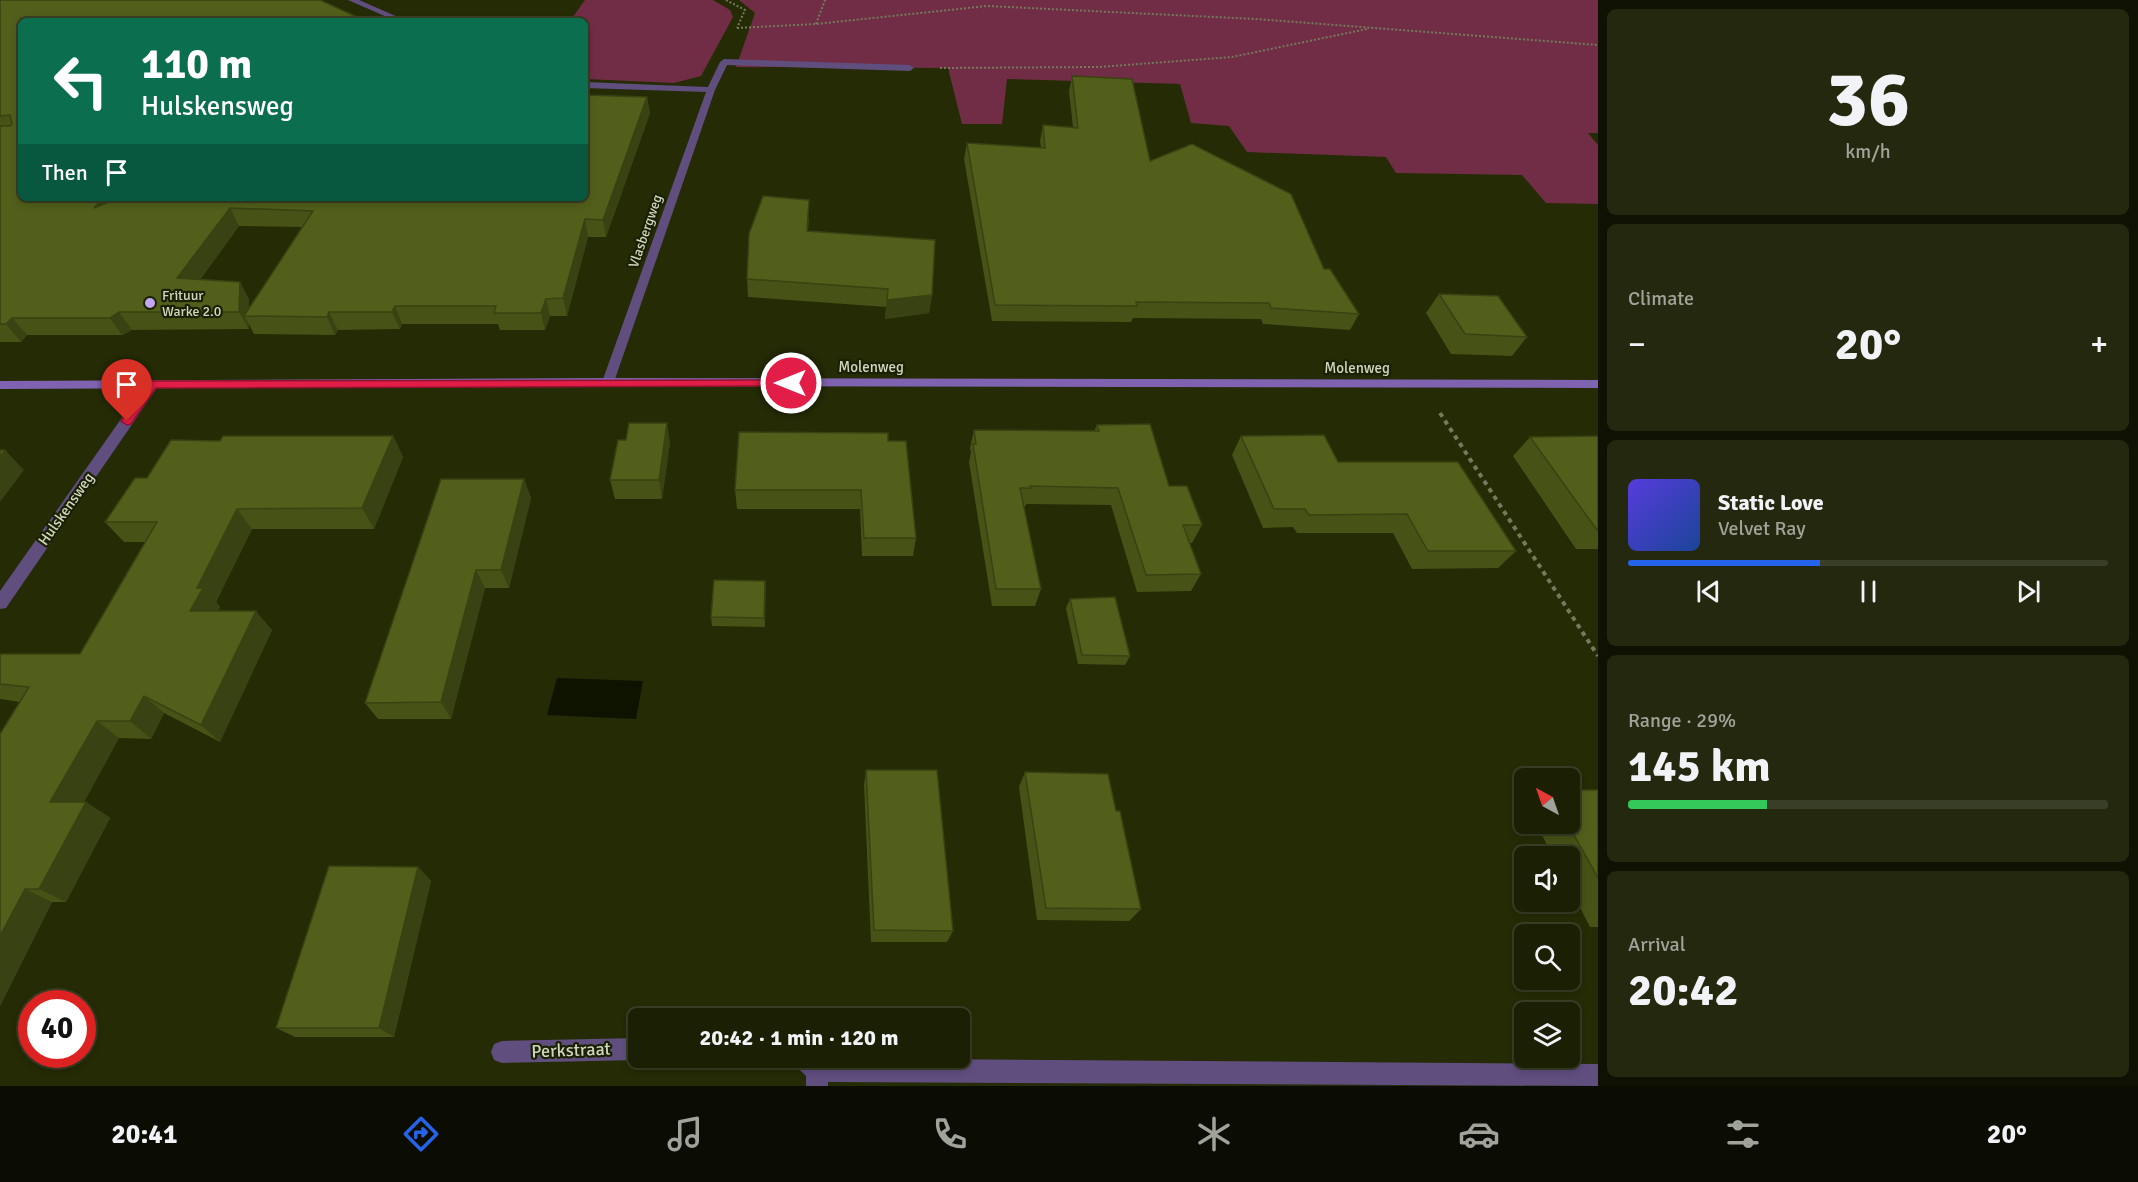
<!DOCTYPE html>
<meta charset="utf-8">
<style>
body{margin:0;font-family:Signika,sans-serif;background:#24280e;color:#f1f3f6;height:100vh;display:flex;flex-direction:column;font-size:22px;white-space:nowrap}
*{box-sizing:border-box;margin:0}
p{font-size:20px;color:#a0a39a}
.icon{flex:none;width:33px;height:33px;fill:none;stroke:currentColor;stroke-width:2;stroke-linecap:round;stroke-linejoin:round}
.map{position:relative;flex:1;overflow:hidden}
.panel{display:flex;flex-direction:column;gap:9px;padding:9px;background:#0f1202;width:540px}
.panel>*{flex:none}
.top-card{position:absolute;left:18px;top:18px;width:570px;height:183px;border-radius:9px;box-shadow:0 3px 9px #0003,0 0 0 2px #393e26;background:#0b6e4f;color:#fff;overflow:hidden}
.needle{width:39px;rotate:320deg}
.buttons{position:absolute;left:1514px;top:768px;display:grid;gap:12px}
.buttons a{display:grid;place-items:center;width:66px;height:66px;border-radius:9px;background:#1b2004;box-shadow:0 3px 9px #0003,0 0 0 2px #393e26;font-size:30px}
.speed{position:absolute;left:18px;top:990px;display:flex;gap:12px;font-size:30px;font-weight:700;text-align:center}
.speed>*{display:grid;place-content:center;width:78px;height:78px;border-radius:50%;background:#1b2004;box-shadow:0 3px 9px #0003,0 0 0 2px #393e26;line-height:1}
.speed .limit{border:9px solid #d22;background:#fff;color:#111}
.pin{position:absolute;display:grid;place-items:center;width:51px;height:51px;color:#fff;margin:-62px -26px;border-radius:50% 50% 50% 0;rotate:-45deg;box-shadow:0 0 6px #0007}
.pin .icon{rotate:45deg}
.me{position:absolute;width:66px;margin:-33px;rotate:270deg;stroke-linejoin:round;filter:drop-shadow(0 0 4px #0008)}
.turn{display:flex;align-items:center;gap:21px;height:126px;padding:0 24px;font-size:27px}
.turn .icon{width:78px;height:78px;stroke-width:2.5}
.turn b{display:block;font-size:42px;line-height:51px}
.then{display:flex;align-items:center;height:57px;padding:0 24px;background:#0003;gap:12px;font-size:22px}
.big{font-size:45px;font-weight:700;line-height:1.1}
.panel .widget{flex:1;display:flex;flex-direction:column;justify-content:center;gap:9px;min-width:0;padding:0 21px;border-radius:9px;background:#24280e}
.panel .dial{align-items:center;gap:0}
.dial b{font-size:78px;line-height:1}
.song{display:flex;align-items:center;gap:18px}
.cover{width:72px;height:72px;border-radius:9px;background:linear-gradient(135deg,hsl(250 70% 55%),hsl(220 70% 35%))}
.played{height:6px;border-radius:3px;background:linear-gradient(90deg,#2563eb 40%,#393e26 40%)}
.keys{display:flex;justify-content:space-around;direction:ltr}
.heat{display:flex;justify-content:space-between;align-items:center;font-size:33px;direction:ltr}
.charge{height:9px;border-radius:4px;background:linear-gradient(90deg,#34c759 29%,#393e26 0)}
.trip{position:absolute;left:628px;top:1008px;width:342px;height:60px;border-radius:9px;background:#1b2004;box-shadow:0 3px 9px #0003,0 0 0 2px #393e26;font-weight:700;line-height:60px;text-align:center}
.dock{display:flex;height:96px;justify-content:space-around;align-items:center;background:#0b0d02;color:#a0a39a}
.dock .icon{width:42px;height:42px}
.dock .active{color:#2563eb}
.dock b{font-size:27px;color:#f1f3f6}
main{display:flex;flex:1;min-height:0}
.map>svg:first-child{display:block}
.green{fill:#712d45}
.water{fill:#0e1300}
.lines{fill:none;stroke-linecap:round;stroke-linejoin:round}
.path-far1{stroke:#747a5c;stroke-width:2;stroke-dasharray:2 2;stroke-linecap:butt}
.path{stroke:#747a5c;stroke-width:4;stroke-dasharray:4.5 4.5;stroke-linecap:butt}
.street{fill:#604e7f;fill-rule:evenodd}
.secondary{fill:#8063b0;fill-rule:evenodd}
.wall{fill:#465216;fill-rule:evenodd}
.shaded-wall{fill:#394212}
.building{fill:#515f1a;stroke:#394212;stroke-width:1.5}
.route{fill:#e11d48;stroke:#92132f;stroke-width:1.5}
.poi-dot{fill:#c2a8f2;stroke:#1a2100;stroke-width:2}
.labels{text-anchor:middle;stroke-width:4.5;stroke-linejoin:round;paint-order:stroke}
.far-street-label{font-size:14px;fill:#d0d6c1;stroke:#1a2100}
.far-poi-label{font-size:14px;fill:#d0d6c1;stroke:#1a2100;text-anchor:start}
.street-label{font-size:15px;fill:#d0d6c1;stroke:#1a2100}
.near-street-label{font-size:18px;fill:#d0d6c1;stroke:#1a2100}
</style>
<main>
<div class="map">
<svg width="1598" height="1086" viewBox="0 0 1598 1086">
<rect width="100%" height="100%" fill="#242b05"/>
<path class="green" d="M585 0H713L730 10 733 17 701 76 674 83 585 79V21H570Z
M739 0H1598V133H1588L1598 145V204L1546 203 1522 175 1396 173 1386 157 1247 152 1229 126 1191 123 1180 84 1007 79 1002 124H962L948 68 736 67 755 13Z"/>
<path class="water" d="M557 678 643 681 636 719 547 715Z"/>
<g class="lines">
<path class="path-far1" d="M726 0 745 10 737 28
M816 24 825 0
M737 28 816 24 987 6 1256 19 1598 45
M940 68 1099 67 1232 57 1367 29"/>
<path class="path" d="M1440 413 1598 656"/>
<path class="street" d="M348 0H359L407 21H396Z
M724 59 910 65 914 68 910 71 727 65 715 90 614 382 613 385H603L602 382 706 92 585 88V82L708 87 720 62Z
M152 381 157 382 158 385 157 388 6 608 0 609V591L147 382Z
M639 1038V1058H645L639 1060 502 1063 494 1060 491 1052 494 1044 502 1041Z
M793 1058 1598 1064V1086L828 1082V1086H806V1076L796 1066Z"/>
<path class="secondary" d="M608 378 1598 380V388L608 386 0 389V381Z"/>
</g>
<path class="wall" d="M0 0 21 21V198H585L647 97 650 113 606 237H588L567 316H550L545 330H500L498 324H402L400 329 338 330 335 335 254 334 249 324V329L132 330 122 335H27L21 342H0ZM239 226 302 227 249 309V299L200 280Z
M1072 76 1150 161 1324 269 1359 314 1350 330 1263 324 1261 319 1133 318 1131 322 992 321 964 159 967 143 1041 148 1040 141 1043 125 1073 127 1069 91Z
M809 218 808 231 932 295 929 313 885 319 886 307 748 297 747 279Z
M1439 294 1527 337 1512 356 1451 354 1426 313Z
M1097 425 1169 486 1202 525 1192 543H1189L1201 574 1191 591 1137 592 1111 505 1026 504V506H1024L1041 589 1035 606H992L969 462 971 452 970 448 974 430 1094 431Z
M393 436 403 457 374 529H252L216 602 220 607 218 611 272 630 220 742 164 713 151 739 119 738 84 802H86L110 818 66 902H52L0 1006 20 702 0 699V654H80L145 542H124L105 522 147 478 220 441Z
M1241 436 1338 462 1516 551 1498 568 1412 569 1393 533H1297L1293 527 1263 528 1232 455Z
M1598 436V549H1576L1513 456 1530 437Z
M888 441 916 538 913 556H862L860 509H737L735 490Z
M670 442 662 499H615L610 480Z
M524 479 531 498 509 588H485L451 719H378L365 703Z
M765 581V627L712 626 711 617Z
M1070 599 1130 656 1125 665 1078 664 1066 608Z
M866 770 953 931 947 942H871L864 785Z
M1025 772 1116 811 1141 909 1129 921 1037 920 1019 787Z
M1598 790V927H1590L1569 886V856H1553L1536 824H1569Z
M418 867 431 881 394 1037H295L276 1028Z"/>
<path class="shaded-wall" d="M647 97 650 113 606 237 603 220Z
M103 198H129L94 208Z
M230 208 239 226 188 296 177 278Z
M585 219 588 237 567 316 563 298Z
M240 282 249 299V317L244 316 249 324V329L239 312Z
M932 295 929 313 885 319 887 300Z
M546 299 550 316 545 330 541 313Z
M395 306 402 324 400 329 392 312Z
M119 312 132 330 122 335 110 318Z
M329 312 338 330 335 335 327 317Z
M12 318 27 335 21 342 6 324Z
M667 423 670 442 662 499 659 480Z
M393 436 403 457 374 529 362 508Z
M5 450 24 470 0 502V457Z
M524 479 531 498 509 588 501 570Z
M237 509 252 529 216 602 220 607 208 630 190 611 197 588Z
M476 570 485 588 451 719 441 702Z
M765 581 766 590 765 627 764 618Z
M256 611 272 630 220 742 201 725Z
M144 696 164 713 151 739 130 721Z
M97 721 119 738 75 818 50 802Z
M86 802 110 818 66 902 39 889Z
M418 867 431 881 394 1037 379 1028Z
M25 889 52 902 0 1006V936Z"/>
<path class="building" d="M0 0H320L366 21H21V198H103L94 208 118 198H585V95L647 97 603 220 585 219 563 298 546 299 541 313H494L496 306H395L392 312H329L327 317 244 316 313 211 230 208 177 278 240 282 239 312H119L110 318H12L6 324H0V126H10L12 124 10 115 0 116Z
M1072 76 1132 79 1150 161 1192 144 1291 194 1324 269H1330L1359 314 1271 308 1269 303 1136 302 1137 306 995 305 967 143 1045 148 1043 125 1078 128Z
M763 196 809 200 807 231 935 240 932 295 887 300 888 289 747 279 749 234Z
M1439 294 1498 296 1527 337 1465 334Z
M629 423H667L659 480H610L618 440H626Z
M1150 424 1169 486H1187L1202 525H1183L1201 574 1146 575 1118 488 1030 486 1031 488H1020L1041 589H996L973 444H976L974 430 1099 431 1097 425Z
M739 432 888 433V441H906L916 538H864L861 490H735Z
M1324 435 1338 462H1458L1516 551H1428L1407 514 1309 515 1305 509H1274L1241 436Z
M223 436H393L362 508 237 509 197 588H203L190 611H256L201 725 144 696 130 721H97L50 802H86L39 889H25L0 936V734L29 687 0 684V654H80L157 522H105L135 478H147L171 440 220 441Z
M1598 436V530H1597L1530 437Z
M0 450H5L0 457Z
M441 479H524L501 570H476L441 702 365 703Z
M714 580 765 581 764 618 711 617Z
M1115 597 1130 656 1082 655 1070 599Z
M866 770H937L953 931 874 930Z
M1025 772 1108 774 1116 811H1120L1141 909 1046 908Z
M1569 790H1598V878L1568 824H1569Z
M329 866 418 867 379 1028H276Z"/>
<path class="route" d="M791 380 797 383 795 386 156 388 131 424 127 425 121 421 148 382 152 381Z"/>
<circle class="poi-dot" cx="150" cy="303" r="6"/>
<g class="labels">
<g class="far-street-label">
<text transform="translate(645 231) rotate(-71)" y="5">Vlasbergweg</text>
</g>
<g class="far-poi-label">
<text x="162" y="300">Frituur<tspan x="162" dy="16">Warke 2.0</tspan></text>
</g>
<g class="street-label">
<text x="871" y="372">Molenweg</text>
<text x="1357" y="373">Molenweg</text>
<text transform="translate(66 509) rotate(-55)" y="5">Hulskensweg</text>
</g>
<g class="near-street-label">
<text transform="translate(571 1050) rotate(-2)" y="6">Perkstraat</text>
</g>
</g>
</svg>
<div class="buttons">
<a><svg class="needle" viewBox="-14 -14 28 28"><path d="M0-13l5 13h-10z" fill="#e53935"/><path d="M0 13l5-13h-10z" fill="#a0a39a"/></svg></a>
<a><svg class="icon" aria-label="sound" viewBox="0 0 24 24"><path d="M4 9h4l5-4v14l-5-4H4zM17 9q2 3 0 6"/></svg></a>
<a><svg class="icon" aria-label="search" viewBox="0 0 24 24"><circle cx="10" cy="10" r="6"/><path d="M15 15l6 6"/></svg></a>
<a><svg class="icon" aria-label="layers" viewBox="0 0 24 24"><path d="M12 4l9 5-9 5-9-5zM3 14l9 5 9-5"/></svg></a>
</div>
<div class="speed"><div class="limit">40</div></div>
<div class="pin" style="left:127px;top:421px;background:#d93025"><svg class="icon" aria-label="arrive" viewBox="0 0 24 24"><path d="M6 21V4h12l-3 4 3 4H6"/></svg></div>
<svg class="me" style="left:791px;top:383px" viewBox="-20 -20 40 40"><circle r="17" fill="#e11d48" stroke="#fff" stroke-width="3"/><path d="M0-11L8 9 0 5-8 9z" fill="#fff"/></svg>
<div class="trip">20:42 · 1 min · 120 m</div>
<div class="top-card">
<div class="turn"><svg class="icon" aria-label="left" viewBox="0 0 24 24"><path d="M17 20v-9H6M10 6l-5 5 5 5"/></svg><div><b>110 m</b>Hulskensweg</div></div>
<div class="then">Then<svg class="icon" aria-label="arrive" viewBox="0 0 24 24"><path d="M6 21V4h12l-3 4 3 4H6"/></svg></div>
</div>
</div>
<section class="panel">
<div class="widget dial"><b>36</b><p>km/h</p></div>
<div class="widget"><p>Climate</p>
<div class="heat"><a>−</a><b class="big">20°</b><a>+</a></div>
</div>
<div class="widget">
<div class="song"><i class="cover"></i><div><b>Static Love</b><p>Velvet Ray</p></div></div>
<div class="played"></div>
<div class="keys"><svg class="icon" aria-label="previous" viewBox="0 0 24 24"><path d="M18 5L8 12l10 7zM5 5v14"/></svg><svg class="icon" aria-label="pause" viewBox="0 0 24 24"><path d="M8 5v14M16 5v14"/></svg><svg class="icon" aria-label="next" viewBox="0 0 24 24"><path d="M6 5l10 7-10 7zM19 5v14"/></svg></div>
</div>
<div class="widget"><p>Range · 29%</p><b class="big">145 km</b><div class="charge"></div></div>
<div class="widget"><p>Arrival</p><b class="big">20:42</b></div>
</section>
</main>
<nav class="dock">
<b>20:41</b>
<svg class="icon active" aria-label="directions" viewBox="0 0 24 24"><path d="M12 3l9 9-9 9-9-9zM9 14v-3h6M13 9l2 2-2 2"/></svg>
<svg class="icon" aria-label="music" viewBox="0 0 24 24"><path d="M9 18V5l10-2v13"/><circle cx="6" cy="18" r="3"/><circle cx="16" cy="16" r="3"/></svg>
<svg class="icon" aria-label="phone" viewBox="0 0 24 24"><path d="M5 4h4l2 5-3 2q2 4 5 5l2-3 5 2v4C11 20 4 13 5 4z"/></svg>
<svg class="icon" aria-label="climate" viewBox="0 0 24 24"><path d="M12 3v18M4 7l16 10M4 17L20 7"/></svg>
<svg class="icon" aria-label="car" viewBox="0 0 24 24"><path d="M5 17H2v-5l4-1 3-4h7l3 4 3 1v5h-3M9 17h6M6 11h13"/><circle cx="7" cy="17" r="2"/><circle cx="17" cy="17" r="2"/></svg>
<svg class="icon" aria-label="filters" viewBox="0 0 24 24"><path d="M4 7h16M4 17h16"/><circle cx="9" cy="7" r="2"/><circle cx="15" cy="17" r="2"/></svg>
<b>20°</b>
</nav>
